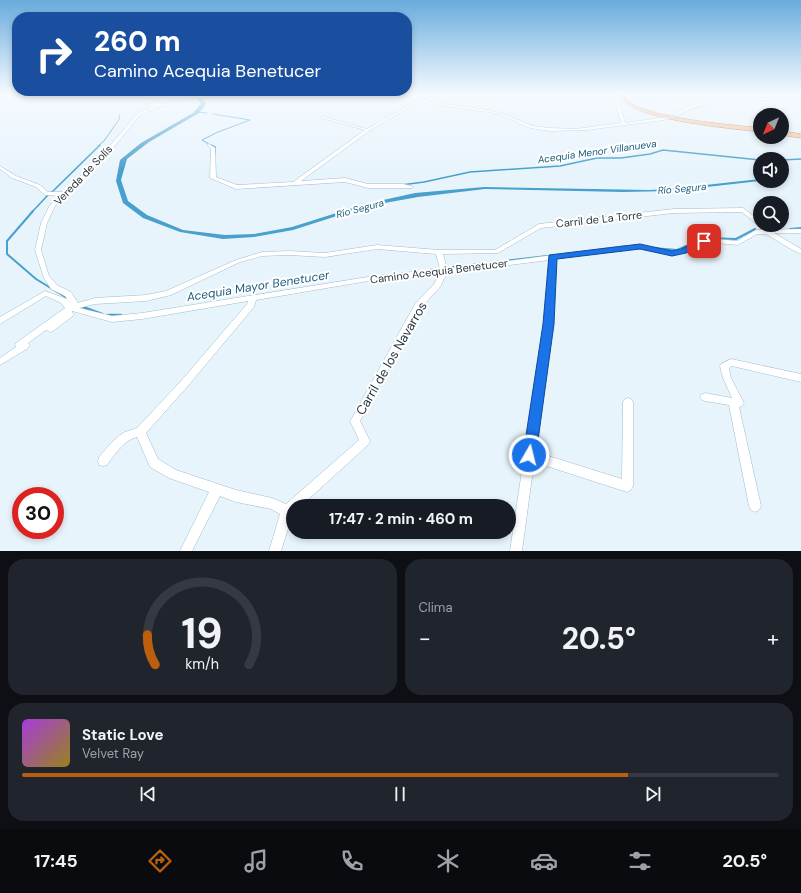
<!DOCTYPE html>
<html lang="es">
<meta charset="utf-8">
<style>
body{margin:0;font-family:"DM Sans",sans-serif;background:#20242c;color:#f1f3f6;height:100vh;display:flex;flex-direction:column;font-size:15px;white-space:nowrap}
*{box-sizing:border-box;margin:0}
p{font-size:13px;color:#9ea1a6}
.icon{flex:none;width:22px;height:22px;fill:none;stroke:currentColor;stroke-width:2;stroke-linecap:round;stroke-linejoin:round}
.map{position:relative;height:551px;overflow:hidden}
.drawer{display:flex;flex-direction:column;gap:8px;padding:8px;background:#0d0f14;flex:1}
.drawer>*{flex:none}
.hud{position:absolute;left:12px;top:12px;width:400px;height:84px;border-radius:16px;box-shadow:0 2px 6px #0003;background:#1a4fa0;color:#fff;overflow:hidden}
.needle{width:26px;rotate:223deg}
.fabs{position:absolute;left:753px;top:108px;display:grid;gap:8px}
.fabs a{display:grid;place-items:center;width:36px;height:36px;border-radius:50%;background:#171b24;box-shadow:0 2px 6px #0003;font-size:20px}
.speed{position:absolute;left:12px;top:487px;display:flex;gap:8px;font-size:20px;font-weight:700;text-align:center}
.speed>*{display:grid;place-content:center;width:52px;height:52px;border-radius:50%;background:#171b24;box-shadow:0 2px 6px #0003;line-height:1}
.speed .limit{border:6px solid #d22;background:#fff;color:#111}
.pin{position:absolute;display:grid;place-items:center;width:34px;height:34px;color:#fff;margin:-17px;border-radius:8px;box-shadow:0 2px 6px #0006}
.me{position:absolute;width:44px;margin:-22px;rotate:8deg;stroke-linejoin:round;filter:drop-shadow(0 0 3px #0008)}
.turn{display:flex;align-items:center;gap:14px;height:84px;padding:0 16px;font-size:18px}
.turn .icon{width:52px;height:52px;stroke-width:2.5}
.turn b{display:block;font-size:28px;line-height:34px}
.big{font-size:30px;font-weight:700;line-height:1.1}
.drawer .tile{flex:1;display:flex;flex-direction:column;justify-content:center;gap:6px;min-width:0;padding:0 14px;border-radius:16px;background:#20242c}
.drawer .dial{align-items:center;gap:0}
.dial svg{height:104px;overflow:visible;fill:none;stroke:#363941;stroke-width:7;stroke-linecap:round;text-anchor:middle}
.dial text{fill:#f1f3f6;stroke:none}
.song{display:flex;align-items:center;gap:12px}
.cover{width:48px;height:48px;border-radius:6px;background:linear-gradient(135deg,hsl(280 70% 55%),hsl(50 70% 35%))}
.played{height:4px;border-radius:2px;background:linear-gradient(90deg,#bb5e0d 80%,#363941 80%)}
.keys{display:flex;justify-content:space-around;direction:ltr}
.heat{display:flex;justify-content:space-between;align-items:center;font-size:22px;direction:ltr}
.drawer .tiles{flex:1;display:grid;gap:8px;grid-template-columns:1fr 1fr}
.tile:last-child{grid-column:span 2}
.trip{position:absolute;left:286px;top:499px;width:230px;height:40px;border-radius:20px;background:#171b24;box-shadow:0 2px 6px #0003;font-weight:700;line-height:40px;text-align:center}
.tab-bar{display:flex;height:64px;justify-content:space-around;align-items:center;background:#090b0e;color:#9ea1a6}
.tab-bar .icon{width:28px;height:28px}
.tab-bar .selected{color:#bb5e0d}
.tab-bar b{font-size:18px;color:#f1f3f6}
.map>svg:first-child{display:block}
.water{fill:#48a0cc}
.lines{fill:none;stroke-linecap:round;stroke-linejoin:round}
.stream-far3{stroke:#48a0cc;stroke-width:1}
.stream-far2{stroke:#48a0cc;stroke-width:1.5}
.stream-far1{stroke:#48a0cc;stroke-width:2}
.stream{stroke:#48a0cc;stroke-width:2.5}
.minor-casing{stroke:#9ebdcf;stroke-width:1}
.major-casing{stroke:#ac744e;stroke-width:1}
.minor{fill:#fff;fill-rule:evenodd}
.major{fill:#f7bf9a;fill-rule:evenodd}
.route{fill:#1a73e8;stroke:#114b97}
.labels{text-anchor:middle;stroke-width:4;stroke-linejoin:round;paint-order:stroke}
.far-water-label{font-size:10px;font-style:italic;fill:#1b5d7c;stroke:#fff}
.street-label{font-size:11px;fill:#2b383f;stroke:#fff}
.water-label{font-size:12px;font-style:italic;fill:#1b5d7c;stroke:#fff}
.near-street-label{font-size:13px;fill:#2b383f;stroke:#fff}
</style>
<div class="map">
<svg width="801" height="551" viewBox="0 0 801 551">
<rect width="100%" height="100%" fill="#e8f4fc"/>
<path class="water" d="M194 93H200L206 104 199 113 149 142 127 159 121 180 128 201 147 215 183 230 225 235 254 234 292 227 365 204 415 193 484 187 649 190 669 189 760 179V181L671 191 623 192 485 189 418 197 368 206 293 230 254 237 223 239 180 232 143 218 123 203 116 181 120 160 141 143 193 113 201 104Z"/>
<g class="lines">
<path class="stream-far3" d="M198 112 207 113
M98 146 104 141 120 118 119 115
M212 146 202 140 218 132 250 120 213 114"/>
<path class="stream-far2" d="M211 145 215 147V154
M782 160 801 159
M401 185 424 182 470 172 560 166 597 158H621L650 154 663 150 760 160
M51 193 100 145
M32 212 48 195"/>
<path class="stream-far1" d="M33 211 7 241V254L36 279 67 298
M790 229 801 228
M653 248 677 250 705 238 736 239 755 229
M452 267 547 256
M430 270 437 269"/>
<path class="stream" d="M65 297 68 299
M83 307 102 314
M108 315H121"/>
<g class="minor-casing">
<path id="minor" d="M159 93H163L149 103H147V101Z
M215 93H224L173 103 156 108 140 115 104 159 55 206 47 223 41 250 49 276 57 285 71 292 78 303 95 298 146 295 166 291 236 260 262 252 289 251 325 253 377 245 439 250H495L539 224 674 209 743 208 760 221V225H762H758L742 212 674 213 541 228 498 253 443 254 447 269 622 246 640 245 672 251 681 249 705 238 737 241 756 230 801 229V233H774L801 249V254L789 248 766 234H757L738 245 706 242 685 252 672 255 640 249 622 250 555 259 553 324 536 452 622 479 623 402 625 399 628 398 631 399 633 402V486L631 490 627 492 534 462 522 551H510L524 457V455L525 452 545 324 549 260 447 273 440 287 421 308 360 421 370 441 369 444 301 506H293V513L281 551H269L280 514 271 509 236 502 220 496 192 551H180L209 492 169 478 150 467 137 437C124 440 115 454 107 465L103 466 99 465 98 461 99 457 111 443 120 435 125 432 137 428 181 381 247 304 248 301 142 319 112 322 72 311V312L74 314 73 316 53 331 50 332 46 330 28 343 30 345 27 349 0 365V358L16 347 15 345 16 343 65 308 61 303 46 296 0 324V317L45 291 67 299 73 307 65 296 51 289 44 278 35 250 41 223 50 205 60 196 45 195 36 187 12 178 0 169V166L16 176 40 185 48 192H63L100 157 138 113 152 107H148V105L157 102 163 104 172 101ZM377 249 436 254 440 269 374 276 142 313 112 316 79 308 95 304 146 301 171 295 240 262 262 256 289 255 325 257ZM439 274 434 284 415 304 352 418 350 421 359 440 286 504 272 498 236 490 176 470 158 459 146 433 187 387 254 307 256 300 374 280Z
M426 93H430L431 95 423 100 425 101 488 110 504 114 533 126 550 128 575 129 621 123 613 93H617L625 123 673 116 675 117 664 120 587 130 550 131 530 128 501 115 488 112 424 103 420 101 369 131 301 181 345 178 368 184H403L412 186V188H368L345 182 236 189 210 178 211 148 207 145 209 144 215 148 216 177 237 185 293 182 365 130 321 118V116L367 129 427 95Z
M776 93H780C778 96 776 98 773 99 766 102 751 99 742 100 718 100 698 105 676 116L673 115C701 96 739 97 771 98Z
M731 359 801 374V382L732 366 729 368 731 378 744 403 742 406 739 407 761 506 759 510 755 512 751 510 749 506 729 405 705 401 702 400 700 397 702 394 705 393 732 398 723 378 720 366 721 364Z"/>
</g>
<g class="major-casing">
<path id="major" d="M620 93H624C625 94 625 98 626 99 641 118 734 125 760 128V132C730 128 644 121 624 101 621 99 621 96 620 93Z
M782 131 801 134V138L782 135Z"/>
</g>
<use href="#minor" class="minor"/>
<use href="#major" class="major"/>
</g>
<linearGradient id="sky" x2="0" y2="1"><stop stop-color="#68acdd"/><stop offset="0.55" stop-color="#f5fafe"/><stop offset="1" stop-color="#f5fafe" stop-opacity="0"/></linearGradient>
<rect width="801" height="170" fill="url(#sky)"/>
<path class="route" d="M704 238 706 239 708 241 706 243 686 253 672 256 640 249 557 259 554 324 536 455 534 459 529 461 524 459 523 455 543 324 549 255 640 244 672 251 681 249Z"/>
<g class="labels">
<g class="far-water-label">
<text transform="translate(597 151) rotate(-8)" y="4">Acequia Menor Villanueva</text>
<text transform="translate(682 188) rotate(-5)" y="4">Río Segura</text>
<text transform="translate(360 208) rotate(-15)" y="4">Río Segura</text>
</g>
<g class="street-label">
<text transform="translate(83 175) rotate(-46)" y="4">Vereda de Solís</text>
<text transform="translate(599 219) rotate(-6)" y="4">Carril de La Torre</text>
<text transform="translate(439 271) rotate(-7)" y="4">Camino Acequia Benetucer</text>
</g>
<g class="water-label">
<text transform="translate(258 286) rotate(-9)" y="4">Acequia Mayor Benetucer</text>
</g>
<g class="near-street-label">
<text transform="translate(391 358) rotate(-60)" y="5">Carril de los Navarros</text>
</g>
</g>
</svg>
<div class="fabs">
<a><svg class="needle" viewBox="-14 -14 28 28"><path d="M0-13l5 13h-10z" fill="#e53935"/><path d="M0 13l5-13h-10z" fill="#9ea1a6"/></svg></a>
<a><svg class="icon" aria-label="sound" viewBox="0 0 24 24"><path d="M4 9h4l5-4v14l-5-4H4zM17 9q2 3 0 6"/></svg></a>
<a><svg class="icon" aria-label="search" viewBox="0 0 24 24"><circle cx="10" cy="10" r="6"/><path d="M15 15l6 6"/></svg></a>
</div>
<div class="speed"><div class="limit">30</div></div>
<div class="pin" style="left:704px;top:241px;background:#d93025"><svg class="icon" aria-label="arrive" viewBox="0 0 24 24"><path d="M6 21V4h12l-3 4 3 4H6"/></svg></div>
<svg class="me" style="left:529px;top:455px" viewBox="-20 -20 40 40"><circle r="17" fill="#1a73e8" stroke="#fff" stroke-width="3"/><path d="M0-11L8 9 0 5-8 9z" fill="#fff"/></svg>
<div class="trip">17:47 · 2 min · 460 m</div>
<div class="hud">
<div class="turn"><svg class="icon" aria-label="right" viewBox="0 0 24 24"><path d="M7 20v-9h11M14 6l5 5-5 5"/></svg><div><b>260 m</b>Camino Acequia Benetucer</div></div>
</div>
</div>
<section class="drawer">
<div class="tiles">
<div class="tile dial"><svg viewBox="0 0 100 80">
<path d="M14 69A42 42 0 1 1 86 69"/>
<path d="M14 69A42 42 0 0 1 8 46" stroke="#bb5e0d"/>
<text x="50" y="56" font-size="32" font-weight="700">19</text>
<text x="50" y="72" font-size="11">km/h</text>
</svg></div>
<div class="tile"><p>Clima</p>
<div class="heat"><a>−</a><b class="big">20.5°</b><a>+</a></div>
</div>
<div class="tile">
<div class="song"><i class="cover"></i><div><b>Static Love</b><p>Velvet Ray</p></div></div>
<div class="played"></div>
<div class="keys"><svg class="icon" aria-label="previous" viewBox="0 0 24 24"><path d="M18 5L8 12l10 7zM5 5v14"/></svg><svg class="icon" aria-label="pause" viewBox="0 0 24 24"><path d="M8 5v14M16 5v14"/></svg><svg class="icon" aria-label="next" viewBox="0 0 24 24"><path d="M6 5l10 7-10 7zM19 5v14"/></svg></div>
</div>
</div>
</section>
<nav class="tab-bar">
<b>17:45</b>
<svg class="icon selected" aria-label="directions" viewBox="0 0 24 24"><path d="M12 3l9 9-9 9-9-9zM9 14v-3h6M13 9l2 2-2 2"/></svg>
<svg class="icon" aria-label="music" viewBox="0 0 24 24"><path d="M9 18V5l10-2v13"/><circle cx="6" cy="18" r="3"/><circle cx="16" cy="16" r="3"/></svg>
<svg class="icon" aria-label="phone" viewBox="0 0 24 24"><path d="M5 4h4l2 5-3 2q2 4 5 5l2-3 5 2v4C11 20 4 13 5 4z"/></svg>
<svg class="icon" aria-label="climate" viewBox="0 0 24 24"><path d="M12 3v18M4 7l16 10M4 17L20 7"/></svg>
<svg class="icon" aria-label="car" viewBox="0 0 24 24"><path d="M5 17H2v-5l4-1 3-4h7l3 4 3 1v5h-3M9 17h6M6 11h13"/><circle cx="7" cy="17" r="2"/><circle cx="17" cy="17" r="2"/></svg>
<svg class="icon" aria-label="filters" viewBox="0 0 24 24"><path d="M4 7h16M4 17h16"/><circle cx="9" cy="7" r="2"/><circle cx="15" cy="17" r="2"/></svg>
<b>20.5°</b>
</nav>
